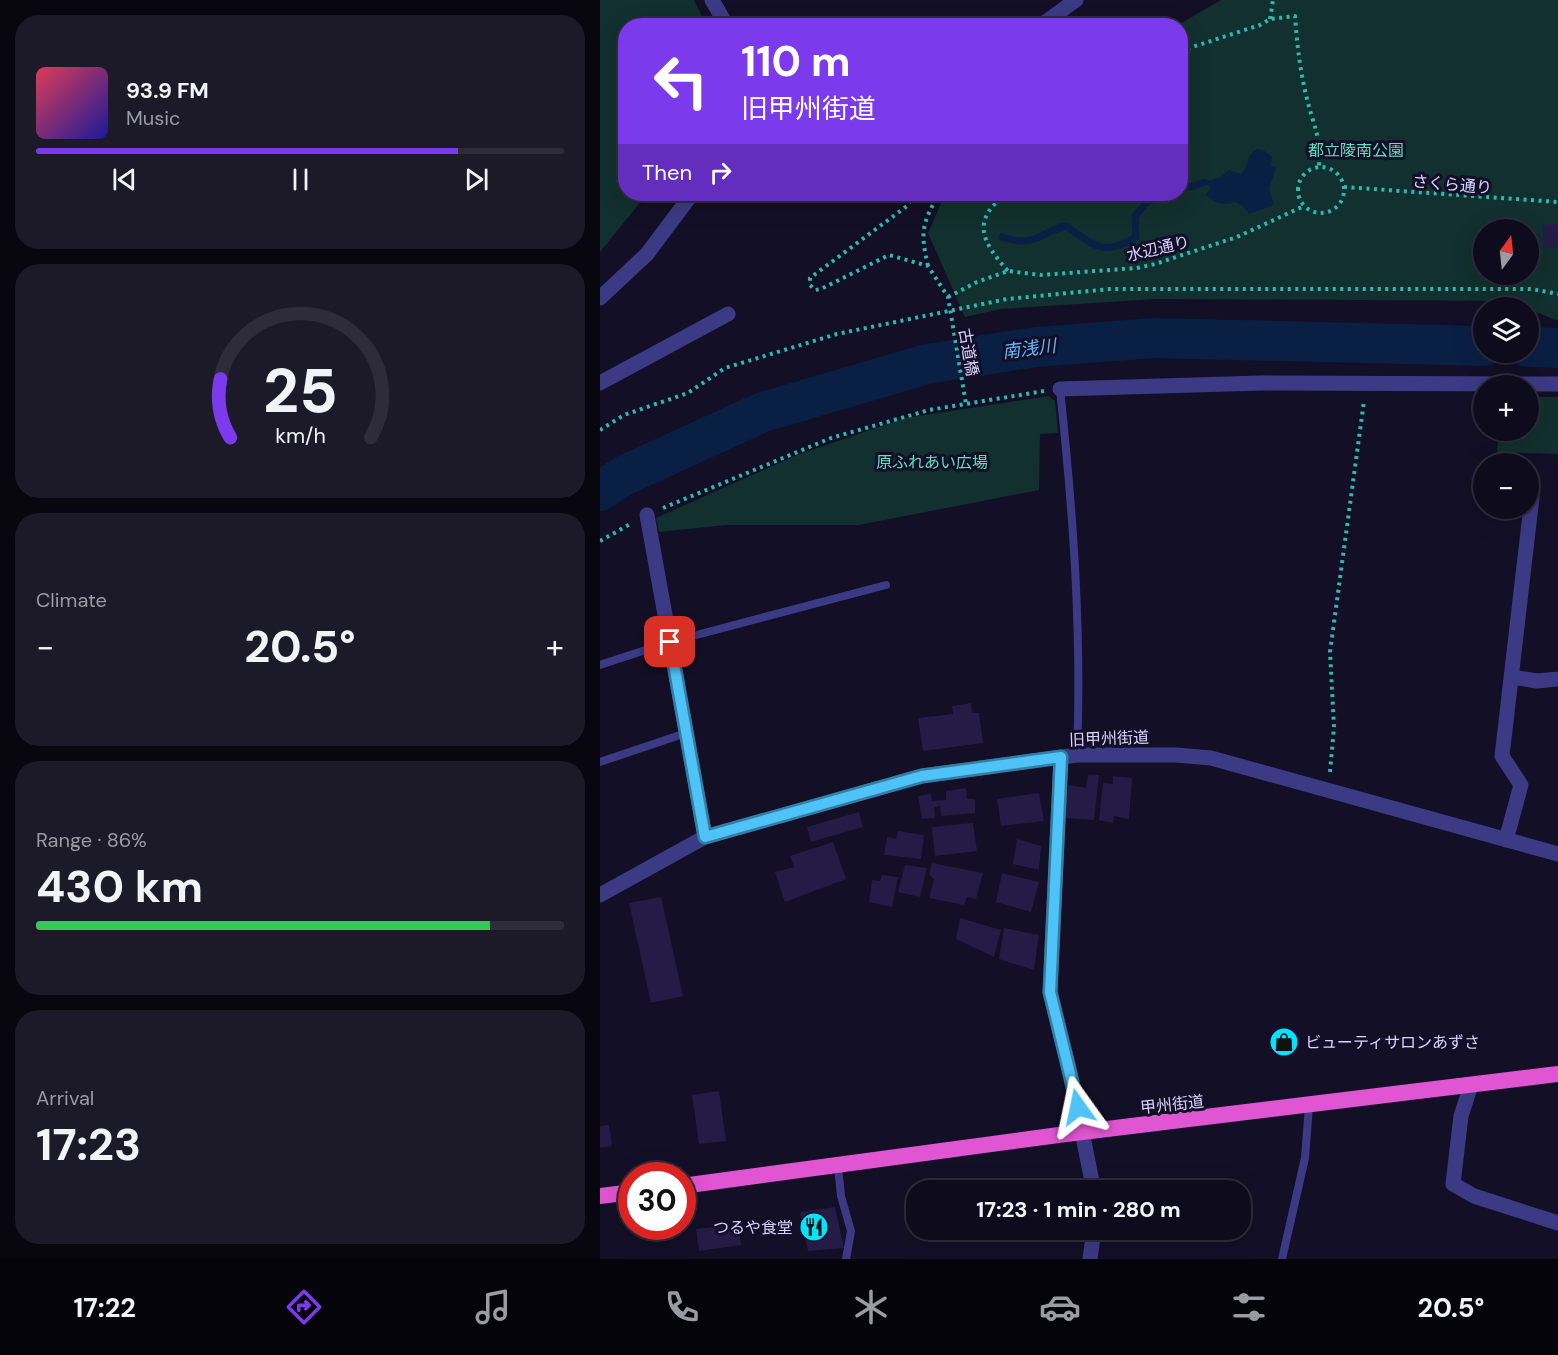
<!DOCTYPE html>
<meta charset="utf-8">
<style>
body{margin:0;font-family:"DM Sans","Noto Sans JP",sans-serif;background:#1c1929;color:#f1f3f6;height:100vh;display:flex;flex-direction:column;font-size:22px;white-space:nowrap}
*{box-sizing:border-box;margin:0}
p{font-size:20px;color:#9b9ba3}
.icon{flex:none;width:33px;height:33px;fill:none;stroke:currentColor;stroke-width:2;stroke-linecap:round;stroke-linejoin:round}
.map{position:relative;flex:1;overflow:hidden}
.drawer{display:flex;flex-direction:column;gap:15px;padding:15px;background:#08060f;width:600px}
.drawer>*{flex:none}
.hud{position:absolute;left:18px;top:18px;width:570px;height:183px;border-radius:24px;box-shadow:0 6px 24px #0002,0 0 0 2px #2e2b3b;background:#7c3aed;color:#fff;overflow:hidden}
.needle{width:39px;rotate:15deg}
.fabs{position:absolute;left:873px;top:219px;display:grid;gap:12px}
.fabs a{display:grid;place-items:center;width:66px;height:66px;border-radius:50%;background:#0e0b1c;box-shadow:0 6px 24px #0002,0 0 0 2px #2e2b3b;font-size:30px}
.speed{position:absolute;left:18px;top:1162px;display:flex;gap:12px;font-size:30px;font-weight:700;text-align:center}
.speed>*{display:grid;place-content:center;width:78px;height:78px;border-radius:50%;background:#0e0b1c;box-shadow:0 6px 24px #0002,0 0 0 2px #2e2b3b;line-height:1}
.speed .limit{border:9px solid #d22;background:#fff;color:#111}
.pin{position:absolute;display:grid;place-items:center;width:51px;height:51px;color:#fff;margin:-26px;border-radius:12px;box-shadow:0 3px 9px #0006}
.me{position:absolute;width:66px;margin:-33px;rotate:348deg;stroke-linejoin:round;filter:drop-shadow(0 0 4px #0008)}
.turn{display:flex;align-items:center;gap:21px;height:126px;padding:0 24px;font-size:27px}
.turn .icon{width:78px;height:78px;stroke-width:2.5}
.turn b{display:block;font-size:42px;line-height:51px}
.then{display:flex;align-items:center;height:57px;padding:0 24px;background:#0003;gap:12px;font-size:22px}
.big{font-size:45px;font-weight:700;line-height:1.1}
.drawer .tile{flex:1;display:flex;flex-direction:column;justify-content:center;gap:9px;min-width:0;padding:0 21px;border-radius:24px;background:#1c1929}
.drawer .dial{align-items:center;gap:0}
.dial svg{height:156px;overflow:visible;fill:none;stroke:#2e2b3b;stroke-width:7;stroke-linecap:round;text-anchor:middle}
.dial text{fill:#f1f3f6;stroke:none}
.song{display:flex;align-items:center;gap:18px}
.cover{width:72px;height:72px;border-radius:9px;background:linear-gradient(135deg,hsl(350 70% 55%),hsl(240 70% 35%))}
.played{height:6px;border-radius:3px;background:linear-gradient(90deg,#7c3aed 80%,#2e2b3b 80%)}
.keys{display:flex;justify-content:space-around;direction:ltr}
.heat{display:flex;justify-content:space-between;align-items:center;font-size:33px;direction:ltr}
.charge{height:9px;border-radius:4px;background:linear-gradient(90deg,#34c759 86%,#2e2b3b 0)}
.trip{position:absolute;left:306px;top:1180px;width:345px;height:60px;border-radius:24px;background:#0e0b1c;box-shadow:0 6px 24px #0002,0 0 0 2px #2e2b3b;font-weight:700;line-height:60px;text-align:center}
.menu{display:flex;height:96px;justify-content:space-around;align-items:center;background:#06040b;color:#9b9ba3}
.menu .icon{width:42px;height:42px}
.menu .selected{color:#7c3aed}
.menu b{font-size:27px;color:#f1f3f6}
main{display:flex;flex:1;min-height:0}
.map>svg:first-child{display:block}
.green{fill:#12302f;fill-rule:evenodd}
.water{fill:#0a1f44}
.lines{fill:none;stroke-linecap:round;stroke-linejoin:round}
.stream{stroke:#0a1f44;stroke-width:7}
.river{stroke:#0a1f44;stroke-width:40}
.building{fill:#241b47}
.path{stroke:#2fb8b0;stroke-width:4;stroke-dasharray:3 4.5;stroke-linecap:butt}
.service{stroke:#3d3a85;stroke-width:8}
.minor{stroke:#3d3a85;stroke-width:15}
.trunk{stroke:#e055d1;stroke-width:16}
.route-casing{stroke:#337fa1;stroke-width:15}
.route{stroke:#4fc3f7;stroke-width:10}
.labels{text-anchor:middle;stroke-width:6;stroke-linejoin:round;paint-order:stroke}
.park-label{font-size:16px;fill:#5fe0c0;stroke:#130f26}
.street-label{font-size:16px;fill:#d9d4ff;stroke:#130f26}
.poi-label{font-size:16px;fill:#d9d4ff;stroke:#130f26;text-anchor:start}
.water-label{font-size:18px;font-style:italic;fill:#62b6ff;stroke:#130f26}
</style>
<main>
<section class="drawer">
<div class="tile">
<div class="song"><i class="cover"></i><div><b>93.9 FM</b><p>Music</p></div></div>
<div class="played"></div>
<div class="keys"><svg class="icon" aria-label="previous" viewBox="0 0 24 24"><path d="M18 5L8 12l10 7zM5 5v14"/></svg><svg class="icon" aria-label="pause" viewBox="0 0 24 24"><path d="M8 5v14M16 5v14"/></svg><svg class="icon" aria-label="next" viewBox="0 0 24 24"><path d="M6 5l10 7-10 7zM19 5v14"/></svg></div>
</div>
<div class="tile dial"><svg viewBox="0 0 100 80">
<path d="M14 69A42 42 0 1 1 86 69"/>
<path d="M14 69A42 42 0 0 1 9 39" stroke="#7c3aed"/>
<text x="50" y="56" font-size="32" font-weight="700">25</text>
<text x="50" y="72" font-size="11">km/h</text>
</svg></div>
<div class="tile"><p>Climate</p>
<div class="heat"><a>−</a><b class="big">20.5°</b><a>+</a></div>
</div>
<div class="tile"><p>Range · 86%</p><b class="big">430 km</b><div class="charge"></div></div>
<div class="tile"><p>Arrival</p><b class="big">17:23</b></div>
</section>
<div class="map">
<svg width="958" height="1259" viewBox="0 0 958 1259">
<rect width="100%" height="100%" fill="#130f26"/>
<path class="green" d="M0 0H94L106 25 26 26V194H47L0 252Z
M621 0H958V321L929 309 924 301 556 299 401 309 365 317 328 233 345 194H580V26L578 25ZM884 230H928V274H884Z
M449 396 455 401 458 433 440 434 439 490 259 525H126L59 532 56 518 197 455 305 418Z
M929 397H958V454L897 452 899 431 928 430Z"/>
<path class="water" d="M658 149 663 150 672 157 671 166 676 167 669 189 674 205 649 214 642 205 635 202C623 206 616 204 606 195L611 187 605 182 621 177 629 170 641 174C650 166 645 154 658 149Z"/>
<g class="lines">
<path class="stream" d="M580 190 605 182
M402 237C437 248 436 234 466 226 495 246 503 257 536 237L535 216 547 202 572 194"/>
<path class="river" d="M928 347 958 348
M0 491 25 475 163 412 327 364 436 347 553 338 884 346"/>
</g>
<path class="building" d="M958 224V248H944L943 225Z
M371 703 372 713H379L383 743 323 751 318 718 353 714 352 706Z
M488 775H499L494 820 464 818 468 785 486 788Z
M513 776 532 778 529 819 514 816 513 823 499 820 503 783 513 784Z
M366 788 367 799H375V813L341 816 340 806 334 807 335 818 322 819 318 796 331 794 332 801 346 800V791Z
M439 793 444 821 401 826 397 799Z
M259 812 263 827 211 842 207 827Z
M373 823 377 851 335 856 332 827Z
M298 831 324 835 321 859 284 855 287 837 296 839Z
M417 839 441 846 439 870 413 864Z
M233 842 246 879 185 902 175 872 194 867 190 856Z
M332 863 383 873 376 899 367 897 364 905 329 898 334 879 329 874Z
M305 865 327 868 320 897 298 892Z
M402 873 439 882 431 912 396 902Z
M282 875 298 877 292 907 269 902 272 880 280 881Z
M61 897 83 996 51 1003 29 903Z
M360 918 401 930 394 957 356 939Z
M404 928 439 935 434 970 399 959Z
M119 1091 126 1141 99 1144 92 1095Z
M9 1125 12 1146 0 1148V1126Z
M235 1207 244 1248 208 1251 200 1212Z
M138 1224 141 1245 99 1251 96 1229Z"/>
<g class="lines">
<path class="path" d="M670 19 673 0
M580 51 660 25 670 19 695 16C697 44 700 71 707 99 714 128 721 135 719 167
M698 190a23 23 0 1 1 46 0a23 23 0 1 1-46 0Z
M744 187 958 202
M315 194 307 206 210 278V285L215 290 221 289 289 255 328 266 348 297 366 404
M407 194C370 220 382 242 408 271
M328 266C320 232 322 223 339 194
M348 297 377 282 408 271 441 275 537 268 555 264 637 237 704 206
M0 430 24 415 88 393 125 368 237 334 407 299 510 289H932L958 294
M63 508 231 438 329 410 444 391
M0 541 32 523
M730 772 734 727 730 652 764 401"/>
<path class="service" d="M460 389C473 512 482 632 477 755
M0 665 70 642 286 585
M0 762 86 733
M238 1167 241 1196 251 1231 246 1259
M682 1259 705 1158 709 1106"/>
<path class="minor" d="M112 0 127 26
M440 26 476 0
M0 298 47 254 92 194
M0 383 128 314
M460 389 661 383 958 384
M47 515 105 837
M912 677 937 681 958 679
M461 757 450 992 469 1068 494 1191
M906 840 921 785 902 756 932 497
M0 895 105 837 322 776 477 755H576L611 758 958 854
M871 1085 861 1116 853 1184 874 1196 958 1223
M490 1259 494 1230"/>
<path class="trunk" d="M82 1186 466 1134 958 1074
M0 1196 32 1192"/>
</g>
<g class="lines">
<g class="route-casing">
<path id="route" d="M70 642 105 837 322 776 461 757 450 992 478 1107"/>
</g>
<use href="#route" class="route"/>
</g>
<defs>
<g id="shop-disc" transform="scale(1.5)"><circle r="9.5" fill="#00e5ff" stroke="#130f26"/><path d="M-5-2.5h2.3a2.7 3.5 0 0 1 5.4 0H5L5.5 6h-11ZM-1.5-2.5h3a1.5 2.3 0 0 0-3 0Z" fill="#111"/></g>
<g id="restaurant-disc" transform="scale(1.5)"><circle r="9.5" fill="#00e5ff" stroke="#130f26"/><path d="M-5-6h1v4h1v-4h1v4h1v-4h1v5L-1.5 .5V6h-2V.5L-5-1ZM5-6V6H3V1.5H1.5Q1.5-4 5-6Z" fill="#111"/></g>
</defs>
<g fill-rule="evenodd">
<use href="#shop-disc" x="684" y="1042"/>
<use href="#restaurant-disc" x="214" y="1227"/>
</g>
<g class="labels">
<g class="park-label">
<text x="756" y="156">都立陵南公園</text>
<text x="332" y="468">原ふれあい広場</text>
</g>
<g class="street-label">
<text transform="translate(852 184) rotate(5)" y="6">さくら通り</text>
<text transform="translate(558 248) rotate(-13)" y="6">水辺通り</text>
<text transform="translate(369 352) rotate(80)" y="6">古道橋</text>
<text transform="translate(509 738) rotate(-2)" y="6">旧甲州街道</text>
<text transform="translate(572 1104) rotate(-6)" y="6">甲州街道</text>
</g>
<g class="poi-label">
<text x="705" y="1048">ビューティサロンあずさ</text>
<text x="193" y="1233" text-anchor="end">つるや食堂</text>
</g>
<g class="water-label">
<text transform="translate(429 349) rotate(-7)" y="6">南浅川</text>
</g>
</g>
</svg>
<div class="fabs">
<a><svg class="needle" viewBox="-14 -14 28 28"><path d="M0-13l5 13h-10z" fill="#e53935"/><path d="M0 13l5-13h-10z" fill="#9b9ba3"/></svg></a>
<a><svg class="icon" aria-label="layers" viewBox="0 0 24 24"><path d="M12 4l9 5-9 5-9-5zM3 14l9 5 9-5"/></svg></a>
<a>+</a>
<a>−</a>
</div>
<div class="speed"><div class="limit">30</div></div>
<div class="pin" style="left:70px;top:642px;background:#d93025"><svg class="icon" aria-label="arrive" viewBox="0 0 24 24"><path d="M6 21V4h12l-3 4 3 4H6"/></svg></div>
<svg class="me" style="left:478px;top:1107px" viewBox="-20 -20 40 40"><path d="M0-17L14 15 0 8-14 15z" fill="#4fc3f7" stroke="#fff" stroke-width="4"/></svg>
<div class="trip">17:23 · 1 min · 280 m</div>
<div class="hud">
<div class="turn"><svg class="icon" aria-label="left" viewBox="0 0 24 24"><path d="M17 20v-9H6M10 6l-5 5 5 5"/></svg><div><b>110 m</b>旧甲州街道</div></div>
<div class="then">Then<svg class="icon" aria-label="right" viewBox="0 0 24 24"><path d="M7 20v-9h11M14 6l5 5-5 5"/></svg></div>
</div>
</div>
</main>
<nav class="menu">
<b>17:22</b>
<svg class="icon selected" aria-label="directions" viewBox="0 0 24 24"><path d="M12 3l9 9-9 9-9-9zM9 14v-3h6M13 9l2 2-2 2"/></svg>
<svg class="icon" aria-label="music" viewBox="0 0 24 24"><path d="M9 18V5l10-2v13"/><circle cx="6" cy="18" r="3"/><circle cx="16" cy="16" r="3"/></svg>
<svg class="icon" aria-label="phone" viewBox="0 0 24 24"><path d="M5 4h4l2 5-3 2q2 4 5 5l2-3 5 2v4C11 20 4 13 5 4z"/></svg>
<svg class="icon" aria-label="climate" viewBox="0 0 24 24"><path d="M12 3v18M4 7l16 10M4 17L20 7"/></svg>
<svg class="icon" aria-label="car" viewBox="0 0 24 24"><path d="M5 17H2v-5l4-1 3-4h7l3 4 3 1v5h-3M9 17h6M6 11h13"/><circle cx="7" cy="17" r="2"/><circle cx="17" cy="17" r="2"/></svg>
<svg class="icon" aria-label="filters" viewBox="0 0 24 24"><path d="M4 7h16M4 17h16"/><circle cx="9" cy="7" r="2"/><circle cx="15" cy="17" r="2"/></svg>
<b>20.5°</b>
</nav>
